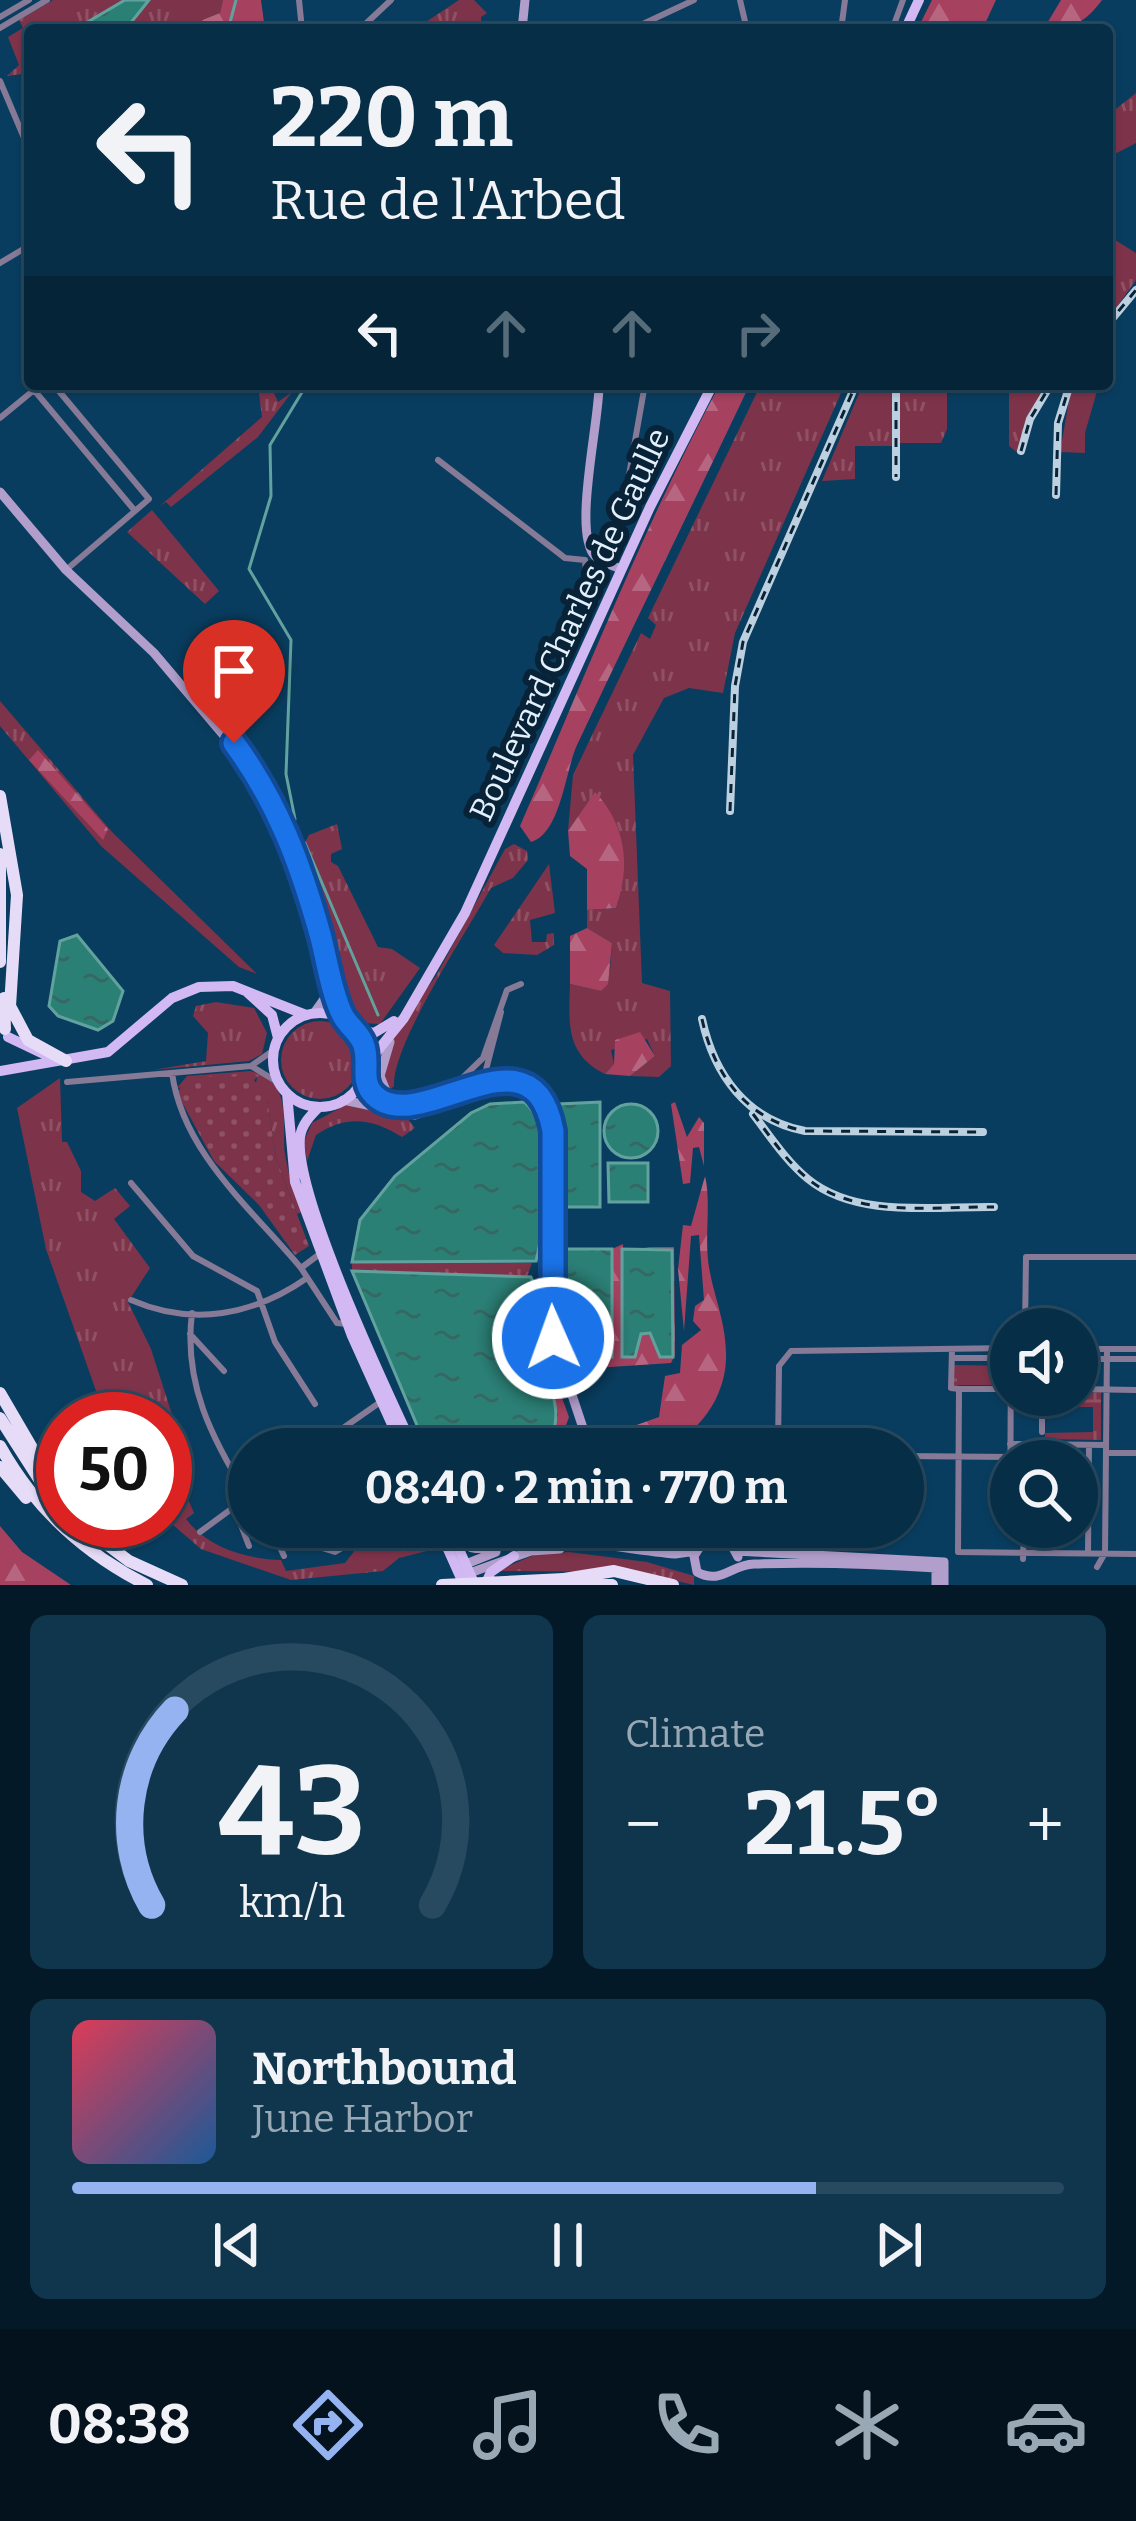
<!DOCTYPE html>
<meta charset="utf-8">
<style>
body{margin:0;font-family:Bitter,serif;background:#10364e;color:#f1f3f6;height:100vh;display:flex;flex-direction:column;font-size:45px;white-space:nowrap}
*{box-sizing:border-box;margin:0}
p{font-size:39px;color:#98a8b4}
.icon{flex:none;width:66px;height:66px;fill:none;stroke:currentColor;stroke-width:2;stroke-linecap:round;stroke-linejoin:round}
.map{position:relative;height:1585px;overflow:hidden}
.panel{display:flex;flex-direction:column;gap:30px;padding:30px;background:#041927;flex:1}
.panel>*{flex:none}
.guide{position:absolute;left:24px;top:24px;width:1089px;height:366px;border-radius:12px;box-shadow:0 3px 9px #0004,0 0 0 3px #284a60;background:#072e47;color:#f1f3f6;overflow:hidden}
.controls{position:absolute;left:990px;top:1308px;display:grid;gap:24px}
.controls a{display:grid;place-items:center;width:108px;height:108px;border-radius:50%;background:#072e47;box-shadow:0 3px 9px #0004,0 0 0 3px #284a60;font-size:60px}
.speed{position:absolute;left:36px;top:1392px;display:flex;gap:24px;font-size:60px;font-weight:700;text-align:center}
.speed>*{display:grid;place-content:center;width:156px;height:156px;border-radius:50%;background:#072e47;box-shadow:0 3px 9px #0004,0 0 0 3px #284a60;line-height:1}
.speed .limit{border:18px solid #d22;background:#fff;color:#111}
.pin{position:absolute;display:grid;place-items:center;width:102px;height:102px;color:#fff;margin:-123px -51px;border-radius:50% 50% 50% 0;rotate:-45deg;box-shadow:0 0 12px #0007}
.pin .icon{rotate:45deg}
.me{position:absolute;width:132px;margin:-66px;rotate:358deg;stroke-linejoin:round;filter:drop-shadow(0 0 9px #0008)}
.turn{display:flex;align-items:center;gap:42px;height:252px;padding:0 48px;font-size:54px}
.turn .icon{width:156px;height:156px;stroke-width:2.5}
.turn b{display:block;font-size:84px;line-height:102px}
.lanes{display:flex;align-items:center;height:114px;padding:0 48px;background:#0003;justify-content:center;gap:60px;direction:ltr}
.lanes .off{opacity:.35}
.big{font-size:90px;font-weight:700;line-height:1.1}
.panel .widget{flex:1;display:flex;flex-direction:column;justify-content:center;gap:18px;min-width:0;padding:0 42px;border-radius:18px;background:#10364e}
.panel .dial{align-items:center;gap:0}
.dial svg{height:312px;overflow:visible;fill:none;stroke:#284a60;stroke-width:7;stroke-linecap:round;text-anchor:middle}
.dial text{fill:#f1f3f6;stroke:none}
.song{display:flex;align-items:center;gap:36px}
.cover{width:144px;height:144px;border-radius:18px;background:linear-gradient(135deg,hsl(350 70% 55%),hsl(210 70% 35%))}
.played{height:12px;border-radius:6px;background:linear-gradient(90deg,#95b2f1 75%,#284a60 75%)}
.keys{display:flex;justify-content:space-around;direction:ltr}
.heat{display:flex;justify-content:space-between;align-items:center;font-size:66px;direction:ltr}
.panel .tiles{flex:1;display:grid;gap:30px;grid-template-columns:1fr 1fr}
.widget:last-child{grid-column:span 2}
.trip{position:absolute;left:228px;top:1428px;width:696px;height:120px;border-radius:60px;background:#072e47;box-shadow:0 3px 9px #0004,0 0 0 3px #284a60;font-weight:700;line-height:120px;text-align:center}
.tab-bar{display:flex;height:192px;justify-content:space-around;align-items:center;background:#03121c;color:#98a8b4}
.tab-bar .icon{width:84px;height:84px}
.tab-bar .current{color:#95b2f1}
.tab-bar b{font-size:54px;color:#f1f3f6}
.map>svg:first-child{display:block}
.grass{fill:url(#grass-tufts)}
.forest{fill:url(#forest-firs)}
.wetland{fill:url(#wetland-marsh)}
.park{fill:url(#park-dots)}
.water{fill:url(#water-ripples);stroke:#62a29e;stroke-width:3}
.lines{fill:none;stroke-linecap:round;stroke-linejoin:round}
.stream{stroke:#62a29e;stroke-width:3}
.street{stroke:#867a97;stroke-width:6}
.secondary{stroke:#b19ecb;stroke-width:9}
.primary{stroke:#d2b9f3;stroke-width:10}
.highway{stroke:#e7dcf8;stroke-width:12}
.rail-casing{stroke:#bcd0df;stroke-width:8}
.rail{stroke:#082337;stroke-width:3;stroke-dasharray:9;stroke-linecap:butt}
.highway-bridge{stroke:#e7dcf8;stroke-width:12}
.route-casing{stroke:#114b97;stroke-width:30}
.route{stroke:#1a73e8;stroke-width:21}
.labels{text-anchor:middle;stroke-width:12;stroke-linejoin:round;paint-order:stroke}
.street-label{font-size:33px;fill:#e3f0fb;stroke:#082337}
</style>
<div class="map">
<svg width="1136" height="1585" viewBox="0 0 1136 1585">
<defs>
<pattern id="grass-tufts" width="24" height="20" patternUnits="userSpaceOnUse" patternTransform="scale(3)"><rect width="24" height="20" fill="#7d3349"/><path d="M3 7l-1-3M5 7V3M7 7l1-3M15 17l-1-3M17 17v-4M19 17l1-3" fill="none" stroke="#8f5164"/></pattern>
<pattern id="forest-firs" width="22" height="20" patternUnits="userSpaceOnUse" patternTransform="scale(3)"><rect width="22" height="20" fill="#a64160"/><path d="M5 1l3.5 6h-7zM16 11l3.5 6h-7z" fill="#b66680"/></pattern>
<pattern id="wetland-marsh" width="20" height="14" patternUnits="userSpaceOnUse" patternTransform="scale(3)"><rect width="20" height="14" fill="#7d3349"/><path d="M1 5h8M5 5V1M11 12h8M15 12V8" fill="none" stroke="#8f5164"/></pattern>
<pattern id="park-dots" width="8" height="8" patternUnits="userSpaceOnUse" patternTransform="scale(3)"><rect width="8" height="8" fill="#7d3349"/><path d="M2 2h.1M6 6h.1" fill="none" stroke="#8f5164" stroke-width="1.8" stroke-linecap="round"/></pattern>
<pattern id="water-ripples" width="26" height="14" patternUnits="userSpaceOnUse" patternTransform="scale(3)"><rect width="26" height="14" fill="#2b8076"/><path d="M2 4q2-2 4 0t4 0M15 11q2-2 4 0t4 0" fill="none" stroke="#366763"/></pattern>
</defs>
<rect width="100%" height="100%" fill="#093d5f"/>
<path class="grass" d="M53 0H223L220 13 177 30H30V73L7 76 19 65 8 37 23 28 19 20Z
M459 0H474L487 13 481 17 482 30H414Z
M1136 93V143L1107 158V116Z
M1107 235 1136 253V280L1107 321Z
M252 384H270L278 402 292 392 258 437 171 507 166 502 160 506 262 417 259 393Z
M761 384H845L735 633 723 693 689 688 664 698 633 755 642 983 670 991 671 1066 659 1077 630 1076 655 1056 647 1039 611 1050 614 1064 605 1074C565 1054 569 1023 570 984L601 991 610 970 612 943 587 928V910L616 908C631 864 624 828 595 793L568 831 573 775 641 633 650 639 656 625 648 618Z
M863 384H894L893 446H855V479L822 481Z
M899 384H947V429L941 443H899Z
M1009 384H1048L1030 415 1018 453 1009 446Z
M1072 384H1099L1085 433V453L1060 452Z
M152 510 219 591 205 604 127 532Z
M0 701 112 832 257 974 239 967 101 846 0 726Z
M337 824 342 849 331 854V862L338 866 378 947 392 949 420 968 380 1024 362 1023 345 1007 302 848 309 835Z
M514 844 527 851 528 860 513 878 491 888C468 930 392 1044 394 1086L385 1094 373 1083 372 1062 436 976 505 849Z
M549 864 555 913 530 920 532 942H546L547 934 554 933V945L537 955 503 953 494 945Z
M216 1002 254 1008 267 1033 262 1054 249 1061 153 1070 206 1061 208 1033 193 1016 196 1006Z
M281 1060a39 39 0 1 1 78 0a39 39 0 1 1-78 0Z
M250 1071C293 1080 282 1122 285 1154 288 1174 295 1193 302 1212L297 1214 276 1158 267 1099 255 1086 258 1075 177 1088 187 1076Z
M60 1078 62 1142H67L81 1171V1192L95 1201 115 1188 130 1206 114 1219 150 1268 128 1302 151 1349 177 1430 165 1438V1419H106L46 1249 17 1108Z
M346 1105 406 1117 415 1128 402 1137C375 1120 348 1113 316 1135L307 1161 304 1141 312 1123Z
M352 1262 532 1263 527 1277 352 1271Z
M165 1443 169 1449 176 1445 184 1457 177 1463 182 1473 179 1478 194 1513 186 1519C208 1548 246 1559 281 1560L286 1571 345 1563 359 1545 387 1528 405 1534 414 1531 424 1540 435 1536 439 1548 399 1558 383 1571 291 1580 201 1549 165 1518Z
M459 1527H622L633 1532 695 1529 693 1542 673 1548 529 1534 476 1544Z
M737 1527H880V1548L753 1547 733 1536Z
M569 1552 647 1562 694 1576V1585L638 1572 497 1571 534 1555Z"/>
<path class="forest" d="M223 0H261L265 30H177L220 13Z
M932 0H996L982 30H917Z
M1061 0H1102C1086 22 1071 30 1043 30Z
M720 384H750C693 504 634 624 577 745 565 771 561 833 531 842L520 826C585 677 643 527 720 384Z
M38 750 108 829 103 840 29 760Z
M595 792C626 825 631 866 616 908L587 910V869L570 856 568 831Z
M587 928 612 943 608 984 601 991 570 984V936Z
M640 1032 655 1056 630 1076 605 1074 614 1064 615 1040Z
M675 1102 687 1137 699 1117 704 1123V1166L699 1147 693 1148 690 1183 683 1184 671 1104Z
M705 1176C711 1201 705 1233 708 1260 712 1294 727 1321 726 1359 724 1420 662 1473 602 1444L603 1437 659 1417 665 1376 680 1373 682 1345 701 1330 693 1321 695 1306 704 1300 699 1235 691 1236 684 1331 678 1269 683 1225 691 1226Z
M623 1244 622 1356 635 1357 641 1334 651 1333 660 1357 671 1250 644 1247H674L675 1355 671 1363 564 1370 558 1338 556 1249H566V1357H612V1249Z
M538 1253 544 1258 547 1357 569 1417 562 1436 537 1449H518L553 1429 558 1415 534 1335 541 1280Z
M0 1526 22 1552 71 1585H0Z"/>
<path class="wetland" d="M953 1365 1008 1366V1385H953Z
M1101 1392V1440L1045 1439V1433L1093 1432V1407H1046V1395Z"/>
<path class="park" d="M249 1073 260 1075 254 1080 267 1098 276 1158 309 1246 295 1255 259 1205 214 1161 177 1093 187 1078Z"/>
<path class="water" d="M125 0H149L125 30H74Z
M77 935 123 991 113 1021 98 1030 58 1016 49 1006 60 941Z
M524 1102C555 1123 545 1227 536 1261L352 1262 360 1220 395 1176 471 1113 490 1104Z
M600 1102V1207H559V1104Z
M604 1131a27 27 0 1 1 54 0a27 27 0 1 1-54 0Z
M608 1163H648V1202H609Z
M566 1249H612V1357H566Z
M622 1249 672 1250 673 1357H660L650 1333 641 1334 635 1357H622Z
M352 1271 531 1277C540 1297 532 1314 534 1335 537 1366 563 1397 554 1429L518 1449H427Z"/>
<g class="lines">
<path class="stream" d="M228 30 236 0
M295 819 286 774 291 640 249 569 271 496 270 445 307 384
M305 843 378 1015"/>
<path class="street" d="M299 0 302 30
M740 0 747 30
M0 17 29 0
M0 28 47 0
M359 30 391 0
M630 30 694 0
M841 30 845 0
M892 30 903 0
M0 81 30 152
M0 263 30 245
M53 384 149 499 135 511
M0 418 34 390 135 511 66 570
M438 460 565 558 585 560
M635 477 629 475 645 384
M569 614 586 619 589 612 585 560
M251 1066 274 1050
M172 1073C183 1153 251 1208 301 1268
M67 1082 251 1066 279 1083
M482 1085 501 1012
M450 1090 483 1058 507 990 521 984
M131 1183 193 1256 257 1291 275 1342 315 1404
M321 1253 301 1268 337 1323 347 1324
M131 1300C193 1327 254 1315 307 1278
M192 1313C183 1383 212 1439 248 1497
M1025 1329 1026 1257H1136
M190 1334 224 1371
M1011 1348 1010 1532H1024L1023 1559
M952 1349 951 1388 959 1389 958 1552 1136 1554
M1077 1349H1136
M952 1358H1011
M1077 1359H1136
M961 1389H1011
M1077 1389 1136 1390
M339 1432 349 1449
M1042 1432V1395
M1010 1444 1106 1445
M313 1449 379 1403
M778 1449 779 1366 791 1351 1011 1348
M1106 1453H1136
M903 1456 1010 1457
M234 1507 249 1546
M271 1527 284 1556
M311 1527 322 1548 335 1552 351 1543V1527
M399 1527H408
M200 1532 249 1496
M723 1540 731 1527
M1088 1553 1089 1445
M1097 1567 1105 1553 1107 1349"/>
<path class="secondary" d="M522 30 525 0
M599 384C600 419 572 533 595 556 601 562 613 566 621 569
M0 492 66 570 154 653 258 776 299 860 344 1020
M314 1013 334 985
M390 1042 380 1076 391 1103
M364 1076C399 1161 532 1010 553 1131V1338L590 1449
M343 1100 415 1115 498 1085
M634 1527H642
M702 1529 731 1544 738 1557
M457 1537C472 1556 486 1547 507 1542 553 1533 627 1550 675 1554L696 1551
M715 1538 703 1542 694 1556 697 1572C721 1585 730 1565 754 1564 814 1562 877 1564 936 1568V1585
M736 1551 944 1562V1585
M461 1566 496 1552
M467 1574 531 1551 560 1549"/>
<path class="primary" d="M905 30 919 0
M248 993 272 1015 278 1038
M273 1060a47 47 0 1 1 94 0a47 47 0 1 1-94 0Z
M357 1029 374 1033 394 1021
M8 1037 52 1058
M366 1065 404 1018 465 913 650 507 713 384
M0 1071 108 1052 172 998 199 987 233 986 306 1015
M287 1093 295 1182 352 1336 403 1449
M319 1107C310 1116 302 1124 300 1137 294 1195 386 1389 414 1449
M438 1527 464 1585
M449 1527 475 1585
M485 1585 491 1572 514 1556"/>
<path class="highway" d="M0 796 17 895 10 1006 28 1040 66 1061
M0 854V962
M4 998 5 1029
M0 1393 63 1501
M0 1418 46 1490
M0 1446C34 1507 85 1554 147 1585
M0 1467 26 1498
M76 1521 129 1561 182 1585
M564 1579 614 1571 673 1585
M572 1580 612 1585"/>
<g class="rail-casing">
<path id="rail" d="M1107 325 1136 290
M896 384V477
M1021 451 1030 419 1051 384
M1056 495 1058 423 1070 384
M730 811 735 686 743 642 856 384
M702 1019C714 1075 747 1120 805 1131L983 1132
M753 1114C770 1136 786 1161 808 1179 857 1219 936 1206 994 1207"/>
</g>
<use href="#rail" class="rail"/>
<path class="highway-bridge" d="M442 1585 564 1579"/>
</g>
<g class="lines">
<g class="route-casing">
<path id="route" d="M234 743C278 803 300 863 320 934 327 960 331 991 342 1014 347 1025 358 1031 363 1043 371 1062 359 1080 374 1095 419 1140 532 1017 553 1131V1338"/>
</g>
<use href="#route" class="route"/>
</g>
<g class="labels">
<g class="street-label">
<text transform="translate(569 624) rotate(-65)" y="12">Boulevard Charles de Gaulle</text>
</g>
</g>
</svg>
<div class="controls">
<a><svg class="icon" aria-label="sound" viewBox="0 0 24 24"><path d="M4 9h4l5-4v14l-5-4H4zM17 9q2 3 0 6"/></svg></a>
<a><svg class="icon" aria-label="search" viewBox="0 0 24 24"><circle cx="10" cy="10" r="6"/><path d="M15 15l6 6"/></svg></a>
</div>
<div class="speed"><div class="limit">50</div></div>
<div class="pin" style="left:234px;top:743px;background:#d93025"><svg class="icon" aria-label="arrive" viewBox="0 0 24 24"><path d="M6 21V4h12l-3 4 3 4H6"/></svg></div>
<svg class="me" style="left:553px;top:1338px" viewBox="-20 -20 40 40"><circle r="17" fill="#1a73e8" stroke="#fff" stroke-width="3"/><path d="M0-11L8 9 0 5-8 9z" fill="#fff"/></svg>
<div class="trip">08:40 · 2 min · 770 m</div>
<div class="guide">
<div class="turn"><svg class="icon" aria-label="left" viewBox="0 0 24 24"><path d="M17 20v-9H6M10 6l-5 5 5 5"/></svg><div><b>220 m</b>Rue de l'Arbed</div></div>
<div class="lanes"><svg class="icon" aria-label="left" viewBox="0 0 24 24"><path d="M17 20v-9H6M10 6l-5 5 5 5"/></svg><svg class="icon off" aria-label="ahead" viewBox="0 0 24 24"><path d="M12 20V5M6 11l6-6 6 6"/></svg><svg class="icon off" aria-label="ahead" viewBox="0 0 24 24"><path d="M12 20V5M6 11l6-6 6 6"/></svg><svg class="icon off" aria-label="right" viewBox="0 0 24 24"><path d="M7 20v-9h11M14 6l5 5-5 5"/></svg></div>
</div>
</div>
<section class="panel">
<div class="tiles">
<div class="widget dial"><svg viewBox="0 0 100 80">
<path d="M14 69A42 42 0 1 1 86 69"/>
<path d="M14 69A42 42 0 0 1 20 19" stroke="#95b2f1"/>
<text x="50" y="56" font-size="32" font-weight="700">43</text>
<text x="50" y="72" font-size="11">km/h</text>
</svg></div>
<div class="widget"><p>Climate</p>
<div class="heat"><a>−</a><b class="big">21.5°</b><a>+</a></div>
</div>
<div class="widget">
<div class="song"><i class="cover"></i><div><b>Northbound</b><p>June Harbor</p></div></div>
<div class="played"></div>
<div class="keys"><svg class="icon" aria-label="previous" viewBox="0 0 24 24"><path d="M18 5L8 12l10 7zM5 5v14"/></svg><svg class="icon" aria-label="pause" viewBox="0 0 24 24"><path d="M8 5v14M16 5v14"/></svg><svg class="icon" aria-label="next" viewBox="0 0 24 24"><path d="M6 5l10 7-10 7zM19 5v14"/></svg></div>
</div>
</div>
</section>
<nav class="tab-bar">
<b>08:38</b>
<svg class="icon current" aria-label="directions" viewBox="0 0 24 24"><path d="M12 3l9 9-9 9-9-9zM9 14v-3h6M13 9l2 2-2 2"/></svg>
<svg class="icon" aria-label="music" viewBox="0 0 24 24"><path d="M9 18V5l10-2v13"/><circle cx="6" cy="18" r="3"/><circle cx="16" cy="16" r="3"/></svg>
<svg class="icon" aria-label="phone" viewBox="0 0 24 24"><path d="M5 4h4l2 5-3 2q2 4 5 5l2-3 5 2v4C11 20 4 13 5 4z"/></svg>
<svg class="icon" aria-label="climate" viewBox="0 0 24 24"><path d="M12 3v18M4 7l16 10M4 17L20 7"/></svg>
<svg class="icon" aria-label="car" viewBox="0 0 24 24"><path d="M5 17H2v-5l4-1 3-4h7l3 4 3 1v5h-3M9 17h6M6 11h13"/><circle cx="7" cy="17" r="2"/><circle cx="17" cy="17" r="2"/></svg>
</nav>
